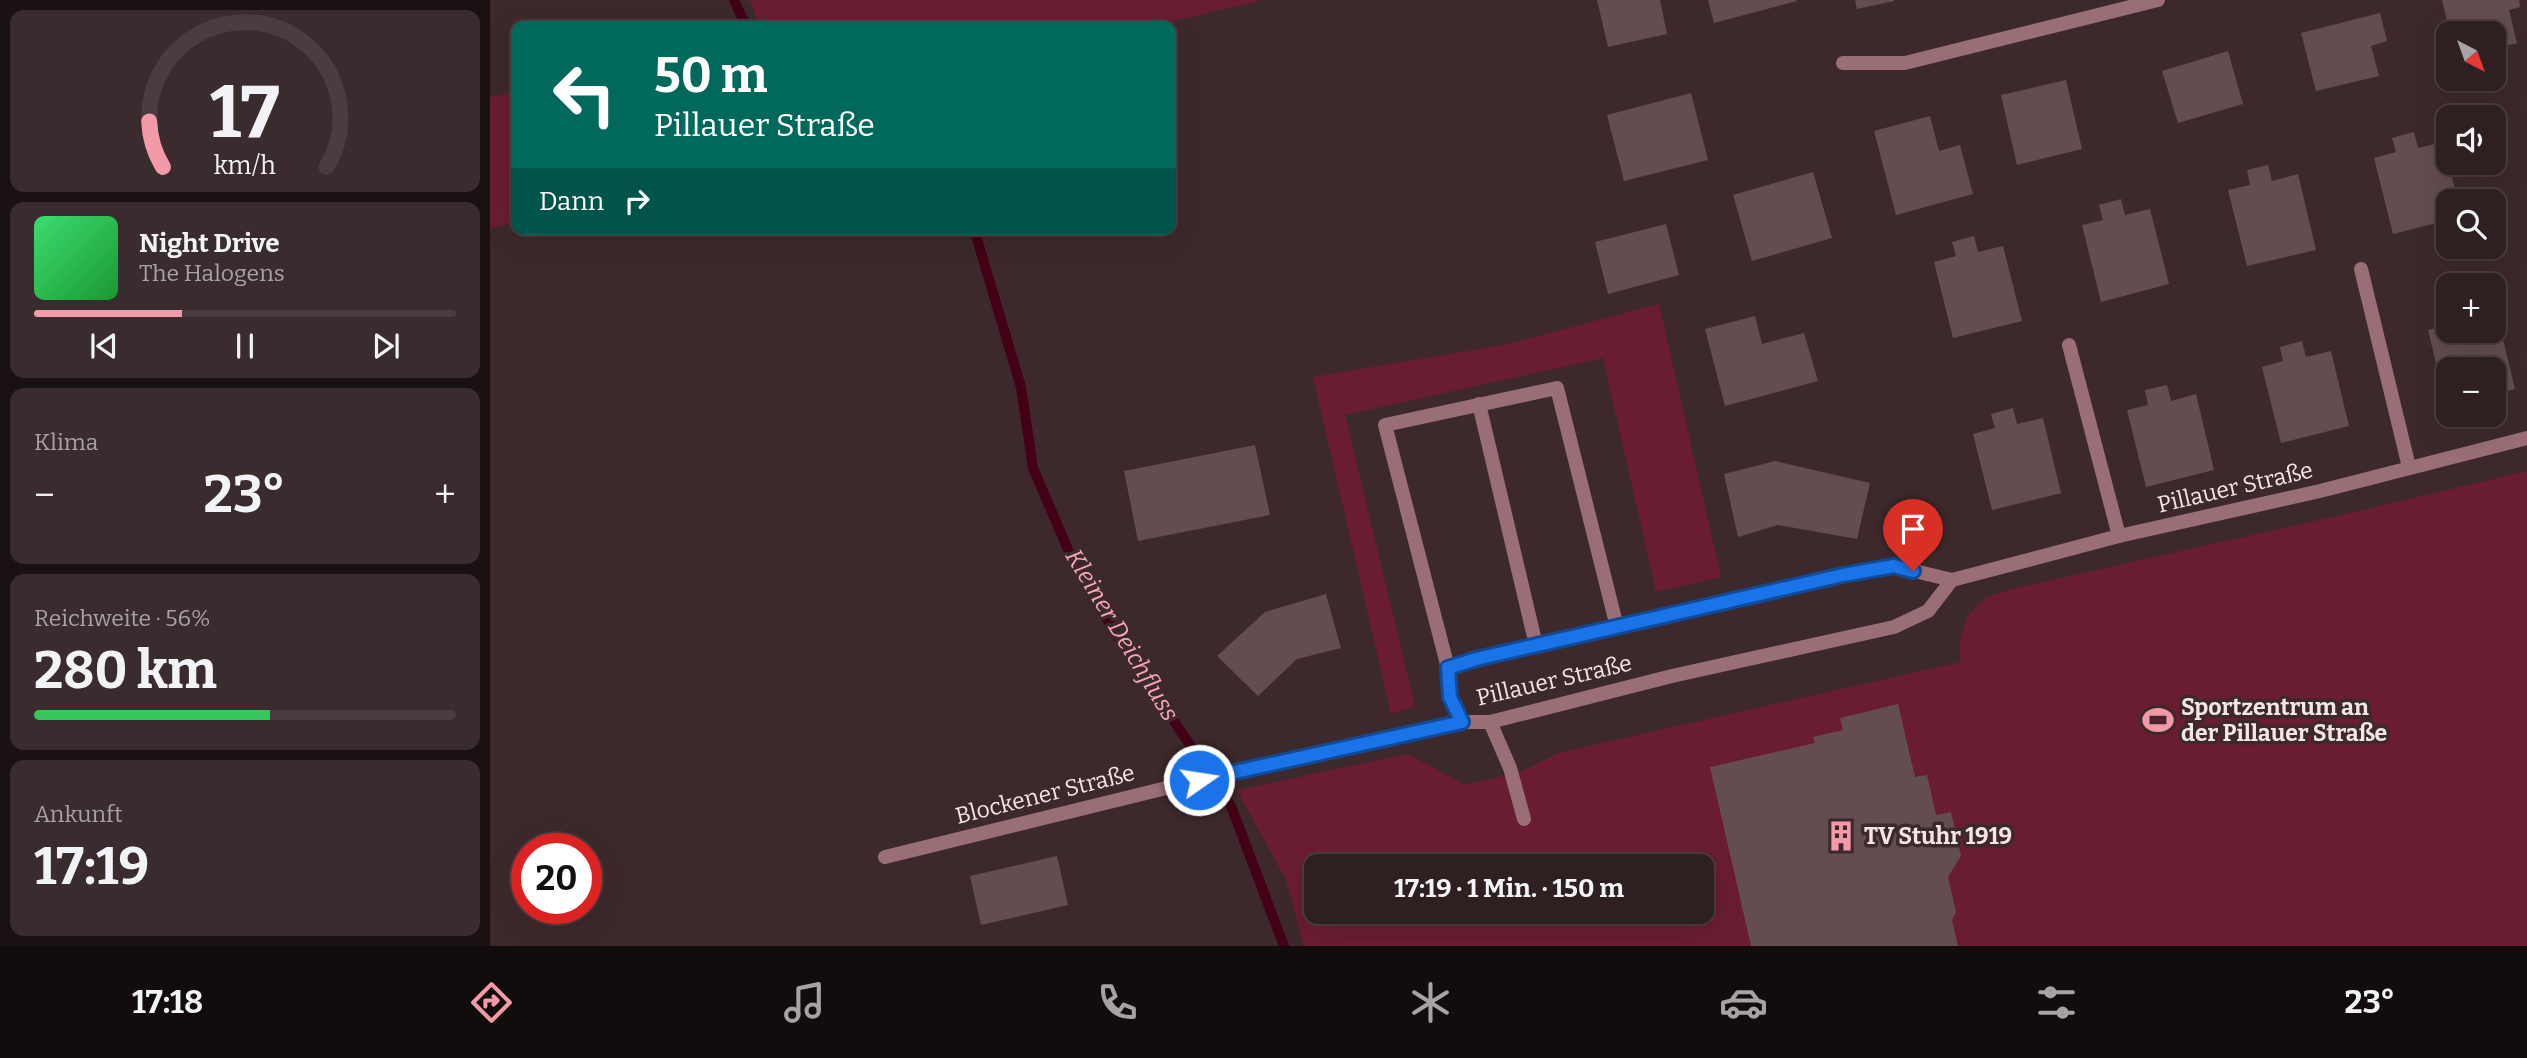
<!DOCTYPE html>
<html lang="de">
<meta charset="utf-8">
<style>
body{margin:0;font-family:Bitter,serif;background:#3a2c2e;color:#f1f3f6;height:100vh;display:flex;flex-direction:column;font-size:26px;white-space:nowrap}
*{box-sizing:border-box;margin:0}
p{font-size:23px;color:#a7a2a5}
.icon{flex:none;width:38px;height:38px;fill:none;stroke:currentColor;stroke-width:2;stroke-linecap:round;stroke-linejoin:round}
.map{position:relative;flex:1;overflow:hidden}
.sheet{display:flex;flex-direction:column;gap:10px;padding:10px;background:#191112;width:490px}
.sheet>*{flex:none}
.hud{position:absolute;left:21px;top:21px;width:665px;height:214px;border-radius:14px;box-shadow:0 7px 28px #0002,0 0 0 2px #493d3f;background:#00695c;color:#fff;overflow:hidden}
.needle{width:46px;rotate:139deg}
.tools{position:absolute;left:1946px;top:21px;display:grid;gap:14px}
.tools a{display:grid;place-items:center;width:70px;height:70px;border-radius:14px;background:#2e1f21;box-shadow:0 7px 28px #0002,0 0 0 2px #493d3f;font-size:35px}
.speed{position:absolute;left:21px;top:833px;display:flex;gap:14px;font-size:35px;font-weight:700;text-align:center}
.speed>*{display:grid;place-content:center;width:91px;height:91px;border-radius:50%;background:#2e1f21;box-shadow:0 7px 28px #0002,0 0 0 2px #493d3f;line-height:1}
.speed .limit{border:10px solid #d22;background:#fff;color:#111}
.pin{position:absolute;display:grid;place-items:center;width:60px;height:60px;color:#fff;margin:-72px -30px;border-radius:50% 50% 50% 0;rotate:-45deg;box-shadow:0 0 7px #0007}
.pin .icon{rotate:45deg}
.me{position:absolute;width:77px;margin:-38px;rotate:77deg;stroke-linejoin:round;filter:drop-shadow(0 0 5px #0008)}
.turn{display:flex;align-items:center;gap:24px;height:147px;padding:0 28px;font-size:32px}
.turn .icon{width:91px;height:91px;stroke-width:2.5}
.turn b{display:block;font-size:49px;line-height:60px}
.then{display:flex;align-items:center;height:66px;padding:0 28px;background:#0003;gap:14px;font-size:26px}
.big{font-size:52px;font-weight:700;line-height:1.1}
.sheet .tile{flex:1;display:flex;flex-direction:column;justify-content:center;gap:10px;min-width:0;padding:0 24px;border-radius:14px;background:#3a2c2e}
.sheet .dial{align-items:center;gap:0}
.dial svg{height:182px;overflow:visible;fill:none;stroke:#493d3f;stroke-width:7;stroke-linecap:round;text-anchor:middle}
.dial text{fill:#f1f3f6;stroke:none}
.song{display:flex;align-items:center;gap:21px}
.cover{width:84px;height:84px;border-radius:10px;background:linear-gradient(135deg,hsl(140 70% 55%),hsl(130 70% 35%))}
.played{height:7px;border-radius:4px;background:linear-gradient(90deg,#f39aa9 35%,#493d3f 35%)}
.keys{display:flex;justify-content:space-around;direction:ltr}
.heat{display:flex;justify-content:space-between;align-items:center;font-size:38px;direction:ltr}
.charge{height:10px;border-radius:5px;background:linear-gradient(90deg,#34c759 56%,#493d3f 0)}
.trip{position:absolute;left:814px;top:854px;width:410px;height:70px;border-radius:14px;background:#2e1f21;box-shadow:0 7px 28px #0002,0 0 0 2px #493d3f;font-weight:700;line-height:70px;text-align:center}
.dock{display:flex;height:112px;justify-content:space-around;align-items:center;background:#120c0d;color:#a7a2a5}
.dock .icon{width:49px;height:49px}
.dock .current{color:#f39aa9}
.dock b{font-size:32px;color:#f1f3f6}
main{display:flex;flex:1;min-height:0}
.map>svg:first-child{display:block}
.green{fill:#6a1d31;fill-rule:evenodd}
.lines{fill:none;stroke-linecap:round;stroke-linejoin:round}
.stream{stroke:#430016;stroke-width:10}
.building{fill:#634d50}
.lane{stroke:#996e75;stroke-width:14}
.street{stroke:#996e75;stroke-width:14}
.route-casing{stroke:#114b97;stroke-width:18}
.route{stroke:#1a73e8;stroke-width:12}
.labels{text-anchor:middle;stroke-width:7;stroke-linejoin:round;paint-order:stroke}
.street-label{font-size:23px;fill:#f4e6e8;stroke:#3d292c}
.poi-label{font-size:23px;font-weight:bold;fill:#f4e6e8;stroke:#3d292c;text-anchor:start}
.water-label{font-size:24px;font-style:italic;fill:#f6a9b5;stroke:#3d292c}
</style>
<main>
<section class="sheet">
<div class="tile dial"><svg viewBox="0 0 100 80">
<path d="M14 69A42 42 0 1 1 86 69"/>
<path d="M14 69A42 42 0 0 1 8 49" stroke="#f39aa9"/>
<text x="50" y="56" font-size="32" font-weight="700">17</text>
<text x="50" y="72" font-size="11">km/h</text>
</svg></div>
<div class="tile">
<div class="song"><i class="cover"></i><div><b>Night Drive</b><p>The Halogens</p></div></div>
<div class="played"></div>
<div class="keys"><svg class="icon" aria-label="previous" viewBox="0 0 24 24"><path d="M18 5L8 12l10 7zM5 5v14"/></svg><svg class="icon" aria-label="pause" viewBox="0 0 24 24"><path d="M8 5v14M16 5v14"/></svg><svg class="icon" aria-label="next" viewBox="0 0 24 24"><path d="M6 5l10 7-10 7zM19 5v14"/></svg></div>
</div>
<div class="tile"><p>Klima</p>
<div class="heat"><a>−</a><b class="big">23°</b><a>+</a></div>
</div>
<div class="tile"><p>Reichweite · 56%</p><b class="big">280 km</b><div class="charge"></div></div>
<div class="tile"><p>Ankunft</p><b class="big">17:19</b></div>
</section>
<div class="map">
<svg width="2037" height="946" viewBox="0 0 2037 946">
<rect width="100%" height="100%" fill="#3d292c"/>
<path class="green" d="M260 0H773L662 26H269Z
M26 92V223L0 228V97Z
M1169 304 1231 577 1166 592 1113 358 855 415 925 706 901 714 823 377 1014 345Z
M2037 471V946H814L796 880 747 790 918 754 975 785 1030 772 1068 753 1471 662 1469 645 1477 617 1495 598 1522 589 1843 517ZM826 866H1211V912H826Z"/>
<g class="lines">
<path class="stream" d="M244 0 256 26
M484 229 531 387 543 468 580 554 626 635 741 806 794 946"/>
</g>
<path class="building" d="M1107 0H1170L1177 34 1118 47Z
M1218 0H1306L1307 1 1224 23Z
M1365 0H1404V1L1367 9Z
M1952 0H2029L2030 7 2019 10 2027 43 2004 49V33H1960Z
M1890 13 1897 41 1881 46 1889 76 1826 91 1811 33Z
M1738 51 1753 104 1688 123 1672 71Z
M1576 80 1592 149 1527 165 1511 95Z
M1201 93 1218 160 1134 181 1117 115Z
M1440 116 1449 151 1470 145 1483 194 1406 215 1384 131Z
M1924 132 1928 148 1953 142 1968 201H1958V220L1903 234 1884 158 1906 152 1902 138Z
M1778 165 1782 181 1808 174 1826 250 1757 266 1738 190 1760 185 1757 170Z
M1323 172 1342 238 1262 261 1243 195Z
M1631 199 1635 215 1660 209 1679 284 1611 302 1592 225 1613 220 1609 205Z
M1176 224 1189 275 1118 294 1105 242Z
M1484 236 1488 252 1513 246 1532 321 1463 338 1444 262 1466 256 1462 242Z
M2004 315H2007L2025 389 2004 395V369H1958L1957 409 1938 330 1958 325V331H2004Z
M1265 316 1272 344 1314 333 1328 381 1235 406 1215 329Z
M1812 341 1816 357 1841 351 1859 426 1791 443 1772 367 1793 361 1790 347Z
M1677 385 1681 401 1706 394 1724 470 1656 487 1637 410 1658 405 1655 390Z
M1523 408 1527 424 1553 418 1571 493 1502 510 1483 434 1505 428 1501 414Z
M765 445 780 515 648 541 634 471Z
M1285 461 1380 483 1367 539 1288 525 1248 537 1234 474Z
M836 594 851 648 807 659 768 696 727 656 775 612Z
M1408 704 1425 777 1437 775 1446 815 1461 812 1471 856 1458 877 1466 912 1462 920 1468 946H1261L1220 767 1325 743 1323 737 1353 730 1350 718Z
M567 856 578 905 491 925 480 876Z"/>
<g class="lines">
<path class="lane" d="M1871 269 1919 467
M1579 345 1629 536
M989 404 1046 645
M958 668 895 425 1067 388 1127 627
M1000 722 1020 768 1034 819
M395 857 709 780 972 722"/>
<path class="street" d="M1353 63H1415L1668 0
M1462 580 1438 611 1404 627 1182 676 1000 722H972L960 697 958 668 986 659 1353 574 1404 566 1462 580 1629 536 1830 491 2037 438"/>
</g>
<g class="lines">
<g class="route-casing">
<path id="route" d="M709 780 972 722 960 697 958 668 986 659 1353 575 1404 566 1423 571"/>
</g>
<use href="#route" class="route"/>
</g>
<defs>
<g id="stadium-bare" transform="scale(2.415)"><path d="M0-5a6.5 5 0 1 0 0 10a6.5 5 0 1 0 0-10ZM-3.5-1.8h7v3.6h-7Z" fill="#f39aa9" stroke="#3d292c" stroke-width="2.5" paint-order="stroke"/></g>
<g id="building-bare" transform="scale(2.415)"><path d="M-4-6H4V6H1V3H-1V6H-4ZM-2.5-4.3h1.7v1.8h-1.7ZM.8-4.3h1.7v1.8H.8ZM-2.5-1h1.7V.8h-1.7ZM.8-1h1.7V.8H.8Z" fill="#f39aa9" stroke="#3d292c" stroke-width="2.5" paint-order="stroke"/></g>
</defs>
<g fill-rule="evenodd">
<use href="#stadium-bare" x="1668" y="720"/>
<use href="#building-bare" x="1351" y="836"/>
</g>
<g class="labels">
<g class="street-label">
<text transform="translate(1745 487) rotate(-13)" y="8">Pillauer Straße</text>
<text transform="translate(1064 680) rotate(-13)" y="8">Pillauer Straße</text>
<text transform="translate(555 794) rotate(-14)" y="8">Blockener Straße</text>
</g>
<g class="poi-label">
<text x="1691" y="715">Sportzentrum an<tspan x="1691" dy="26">der Pillauer Straße</tspan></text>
<text x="1374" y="844">TV Stuhr 1919</text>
</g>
<g class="water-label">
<text transform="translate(632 635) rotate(59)" y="8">Kleiner Deichfluss</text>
</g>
</g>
</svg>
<div class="tools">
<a><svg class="needle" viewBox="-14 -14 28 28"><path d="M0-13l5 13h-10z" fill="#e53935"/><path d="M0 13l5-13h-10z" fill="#a7a2a5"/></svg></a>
<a><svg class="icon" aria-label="sound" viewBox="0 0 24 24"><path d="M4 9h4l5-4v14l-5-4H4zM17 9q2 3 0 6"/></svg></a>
<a><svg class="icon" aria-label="search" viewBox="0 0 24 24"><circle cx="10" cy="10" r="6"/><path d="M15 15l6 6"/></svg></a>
<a>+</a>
<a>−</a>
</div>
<div class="speed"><div class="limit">20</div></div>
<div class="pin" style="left:1423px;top:571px;background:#d93025"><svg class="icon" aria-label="arrive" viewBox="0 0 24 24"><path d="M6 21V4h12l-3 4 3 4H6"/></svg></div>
<svg class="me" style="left:709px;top:780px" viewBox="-20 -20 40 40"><circle r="17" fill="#1a73e8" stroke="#fff" stroke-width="3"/><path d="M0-11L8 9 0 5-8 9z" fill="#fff"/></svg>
<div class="trip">17:19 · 1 Min. · 150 m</div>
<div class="hud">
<div class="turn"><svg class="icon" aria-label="left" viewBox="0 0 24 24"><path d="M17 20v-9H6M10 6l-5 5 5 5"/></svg><div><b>50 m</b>Pillauer Straße</div></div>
<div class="then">Dann<svg class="icon" aria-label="right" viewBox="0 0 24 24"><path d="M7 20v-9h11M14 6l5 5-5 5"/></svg></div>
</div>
</div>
</main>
<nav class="dock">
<b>17:18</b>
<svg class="icon current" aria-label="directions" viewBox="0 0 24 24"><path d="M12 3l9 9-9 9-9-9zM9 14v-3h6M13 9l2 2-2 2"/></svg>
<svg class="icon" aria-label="music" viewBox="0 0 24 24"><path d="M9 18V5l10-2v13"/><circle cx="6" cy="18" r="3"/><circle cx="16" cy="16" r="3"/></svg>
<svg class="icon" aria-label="phone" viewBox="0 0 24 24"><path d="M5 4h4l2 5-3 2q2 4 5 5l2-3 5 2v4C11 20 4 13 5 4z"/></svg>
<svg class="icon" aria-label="climate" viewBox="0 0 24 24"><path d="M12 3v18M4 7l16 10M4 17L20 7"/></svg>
<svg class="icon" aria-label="car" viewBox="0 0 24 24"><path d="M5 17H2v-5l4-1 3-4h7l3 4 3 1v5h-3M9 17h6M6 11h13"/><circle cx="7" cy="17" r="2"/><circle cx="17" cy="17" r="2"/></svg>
<svg class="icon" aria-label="filters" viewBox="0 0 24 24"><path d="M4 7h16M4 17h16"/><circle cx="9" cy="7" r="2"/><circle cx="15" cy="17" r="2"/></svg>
<b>23°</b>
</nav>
